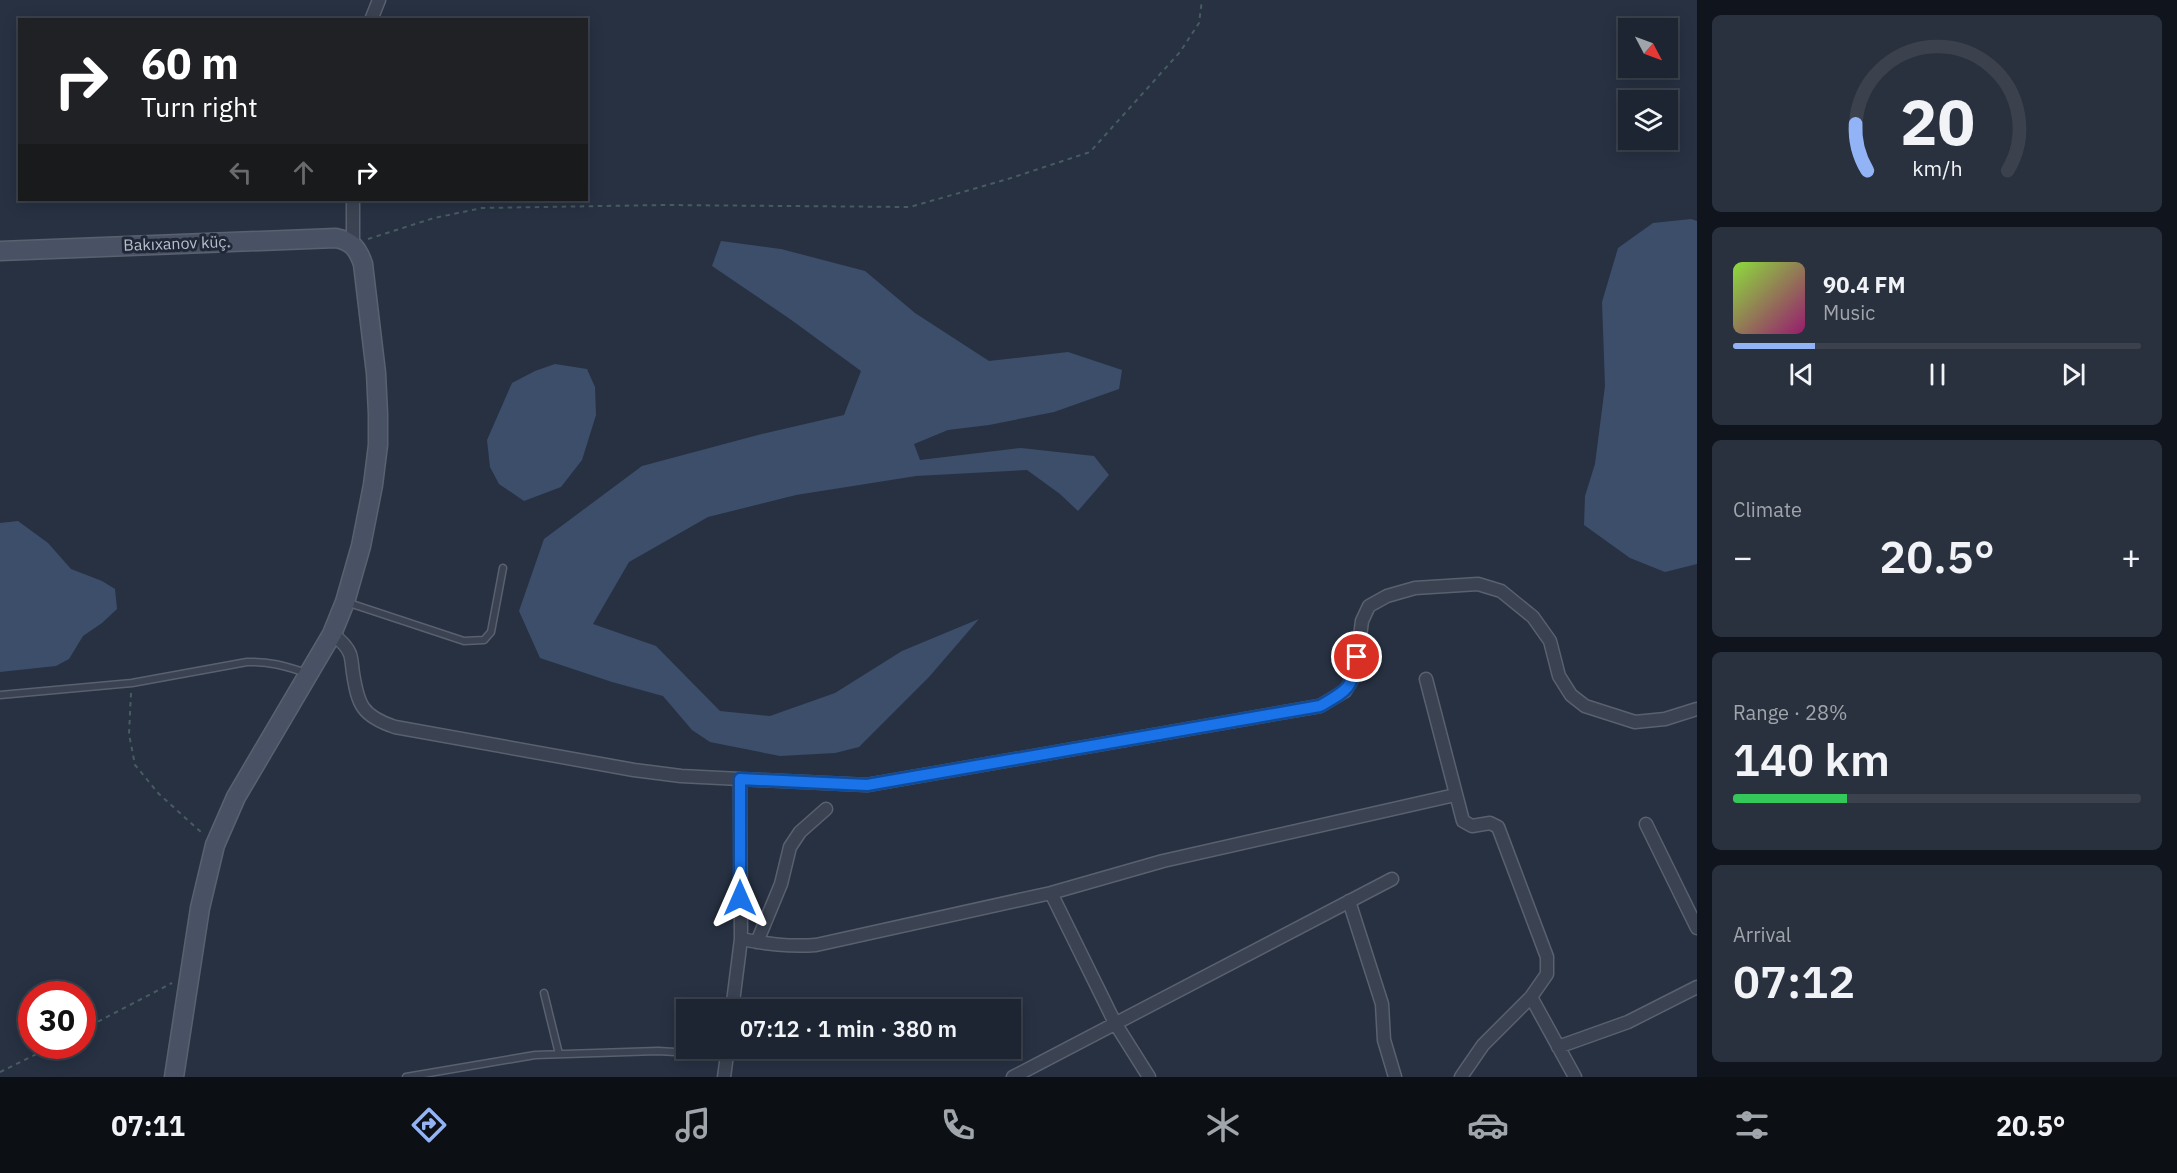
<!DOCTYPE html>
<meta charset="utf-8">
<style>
body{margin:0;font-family:"IBM Plex Sans",sans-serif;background:#2a313e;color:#f1f3f6;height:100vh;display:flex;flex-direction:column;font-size:22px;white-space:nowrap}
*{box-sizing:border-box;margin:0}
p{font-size:20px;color:#a0a5ac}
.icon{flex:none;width:33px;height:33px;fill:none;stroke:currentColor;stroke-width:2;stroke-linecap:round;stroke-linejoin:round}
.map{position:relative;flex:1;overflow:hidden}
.sheet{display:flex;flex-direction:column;gap:15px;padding:15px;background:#10141c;width:480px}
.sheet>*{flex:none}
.top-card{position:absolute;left:18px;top:18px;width:570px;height:183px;border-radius:0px;box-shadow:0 3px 15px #0003,0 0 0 2px #3b424d;background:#202124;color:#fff;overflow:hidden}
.needle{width:39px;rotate:131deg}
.buttons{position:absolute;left:1618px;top:18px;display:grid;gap:12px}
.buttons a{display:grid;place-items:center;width:60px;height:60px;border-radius:0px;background:#1d2532;box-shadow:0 3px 15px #0003,0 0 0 2px #3b424d;font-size:30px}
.speed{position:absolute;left:18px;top:981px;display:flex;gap:12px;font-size:30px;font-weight:700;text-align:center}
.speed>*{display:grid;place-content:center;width:78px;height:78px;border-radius:50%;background:#1d2532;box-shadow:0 3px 15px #0003,0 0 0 2px #3b424d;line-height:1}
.speed .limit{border:9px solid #d22;background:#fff;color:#111}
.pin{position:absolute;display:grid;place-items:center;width:51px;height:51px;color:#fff;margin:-26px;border:3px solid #fff;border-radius:50%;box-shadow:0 2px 6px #0007}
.me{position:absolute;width:66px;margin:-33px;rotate:0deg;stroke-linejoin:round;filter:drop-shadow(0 0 4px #0008)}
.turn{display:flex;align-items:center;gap:21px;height:126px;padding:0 24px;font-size:27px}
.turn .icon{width:78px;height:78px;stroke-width:2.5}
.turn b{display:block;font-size:42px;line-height:51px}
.lanes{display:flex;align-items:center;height:57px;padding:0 24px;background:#0003;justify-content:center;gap:30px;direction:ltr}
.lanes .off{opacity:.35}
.big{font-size:45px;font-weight:600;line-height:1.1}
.sheet .widget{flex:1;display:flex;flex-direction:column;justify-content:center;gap:9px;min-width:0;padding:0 21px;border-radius:9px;background:#2a313e}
.sheet .dial{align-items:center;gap:0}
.dial svg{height:156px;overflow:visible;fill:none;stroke:#3b424d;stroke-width:7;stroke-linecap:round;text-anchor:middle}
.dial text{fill:#f1f3f6;stroke:none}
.song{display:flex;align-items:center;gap:18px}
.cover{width:72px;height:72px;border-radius:9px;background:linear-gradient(135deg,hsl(90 70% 55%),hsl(320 70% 35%))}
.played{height:6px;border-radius:3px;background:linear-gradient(90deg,#92b4f7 20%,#3b424d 20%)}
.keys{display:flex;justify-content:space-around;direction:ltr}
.heat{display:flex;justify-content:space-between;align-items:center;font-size:33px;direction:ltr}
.charge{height:9px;border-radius:4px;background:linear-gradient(90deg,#34c759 28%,#3b424d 0)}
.trip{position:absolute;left:676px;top:999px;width:345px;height:60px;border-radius:0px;background:#1d2532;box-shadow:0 3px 15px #0003,0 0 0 2px #3b424d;font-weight:600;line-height:60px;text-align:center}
.dock{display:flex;height:96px;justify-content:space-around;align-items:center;background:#0c0f14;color:#a0a5ac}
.dock .icon{width:42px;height:42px}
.dock .on{color:#92b4f7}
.dock b{font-size:27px;color:#f1f3f6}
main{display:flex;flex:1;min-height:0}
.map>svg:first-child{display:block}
.water{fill:#3d4e6b}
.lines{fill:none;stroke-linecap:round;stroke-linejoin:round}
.lane-casing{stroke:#59616f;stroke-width:9}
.street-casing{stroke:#59616f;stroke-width:15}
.secondary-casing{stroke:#59616f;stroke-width:21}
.path{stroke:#475c60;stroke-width:2;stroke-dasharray:4.5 4.5;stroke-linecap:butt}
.lane{stroke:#3b4352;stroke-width:6}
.street{stroke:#3b4352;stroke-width:12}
.secondary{stroke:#495265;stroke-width:18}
.route-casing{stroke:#114b97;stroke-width:15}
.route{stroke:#1a73e8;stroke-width:10}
.labels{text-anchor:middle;stroke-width:6;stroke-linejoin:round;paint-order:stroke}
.street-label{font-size:16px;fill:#b8bfcc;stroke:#202837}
</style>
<main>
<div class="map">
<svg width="1697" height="1077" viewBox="0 0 1697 1077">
<rect width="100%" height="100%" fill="#273142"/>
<path class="water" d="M1691 219 1697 221V564L1665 572 1630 558 1584 525 1585 496 1595 464 1605 386 1602 302 1618 248 1653 223Z
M721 241 781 249 865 271 915 313 989 361 1068 352 1122 370 1119 389 1054 412 989 425 948 430 914 444 920 460 1021 448 1094 456 1109 475 1078 511 1060 494 1027 470 916 476 796 495 708 517 629 562 593 624 656 646 720 711 770 716 835 693 902 651 979 619 929 677 859 747 835 753 780 756 710 742 692 730 663 696 612 682 540 658 519 611 544 539 642 466 758 435 844 415 861 371 790 319 712 266Z
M555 364 587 369 595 387 596 415 582 460 561 487 524 501 499 484 490 467 487 440 512 383 535 371Z
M18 521 48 543 71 569 102 581 115 589 117 609 102 623 83 636 69 659 56 666 0 672V523Z"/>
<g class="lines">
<g class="lane-casing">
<path id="lane" d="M346 602 464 641 484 640 491 632 503 568
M0 695 132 683 247 662C268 661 286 666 306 673
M544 993 559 1054
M406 1077 535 1055 658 1051 727 1055"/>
</g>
<g class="street-casing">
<path id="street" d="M371 20 379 0
M353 244V200
M332 634C339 639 347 646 350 654 352 660 352 667 353 673 358 705 362 716 395 727L634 770 681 776 740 779 741 939 732 1010
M1426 679 1463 821 1472 826 1490 823 1498 827 1547 957V974L1531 997 1575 1077
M740 779 867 785 1320 706 1345 691 1355 675 1362 621 1369 606 1387 596 1415 588 1478 584 1501 591 1533 617 1550 641 1559 676 1571 695 1585 706 1635 722 1665 719 1697 709
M1646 824 1697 928
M1051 893 1115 1023 1149 1077
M1349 901 1382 1004 1384 1040 1395 1077
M741 939C767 944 789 947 816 945L1051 893 1163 861 1455 795
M757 942 781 884 790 847 800 832 826 809
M1558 1047 1628 1022 1697 987
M724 1077 728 1048
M1013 1077 1392 879
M1461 1077 1483 1045 1531 997"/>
</g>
<g class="secondary-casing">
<path id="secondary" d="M0 251 336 238C352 241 358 249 363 264L376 373 378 414V445L373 485 361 546 345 602 332 634 236 797 215 845 200 908 174 1077"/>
</g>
<path class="path" d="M368 239 434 218 482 208 664 205 910 207 1008 179 1090 152 1180 52 1199 23 1202 0
M131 693 129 734 135 765 159 794 202 833
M82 1030 172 983
M0 1072 53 1046"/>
<use href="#lane" class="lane"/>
<use href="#street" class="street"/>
<use href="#secondary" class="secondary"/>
</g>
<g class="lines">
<g class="route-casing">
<path id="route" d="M740 898V779L867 785 1320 706C1346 691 1353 689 1357 657"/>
</g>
<use href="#route" class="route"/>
</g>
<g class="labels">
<g class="street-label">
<text transform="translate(177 243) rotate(-2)" y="6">Bakıxanov küç.</text>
</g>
</g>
</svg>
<div class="buttons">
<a><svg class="needle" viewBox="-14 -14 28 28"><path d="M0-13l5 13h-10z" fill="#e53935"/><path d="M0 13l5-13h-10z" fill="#a0a5ac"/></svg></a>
<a><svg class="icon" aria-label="layers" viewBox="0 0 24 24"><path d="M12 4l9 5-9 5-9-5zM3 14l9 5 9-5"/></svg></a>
</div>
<div class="speed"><div class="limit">30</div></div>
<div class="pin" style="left:1357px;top:657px;background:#d93025"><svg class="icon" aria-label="arrive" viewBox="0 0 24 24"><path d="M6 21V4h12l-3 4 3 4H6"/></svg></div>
<svg class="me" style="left:740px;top:898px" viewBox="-20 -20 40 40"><path d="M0-17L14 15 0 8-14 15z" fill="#1a73e8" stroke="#fff" stroke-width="4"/></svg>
<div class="trip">07:12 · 1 min · 380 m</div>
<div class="top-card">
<div class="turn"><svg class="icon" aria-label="right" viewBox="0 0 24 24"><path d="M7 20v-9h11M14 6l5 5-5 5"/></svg><div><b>60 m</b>Turn right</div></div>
<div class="lanes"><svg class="icon off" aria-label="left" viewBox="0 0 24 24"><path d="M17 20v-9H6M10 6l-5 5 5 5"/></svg><svg class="icon off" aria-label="ahead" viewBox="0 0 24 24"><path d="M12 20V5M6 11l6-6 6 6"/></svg><svg class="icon" aria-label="right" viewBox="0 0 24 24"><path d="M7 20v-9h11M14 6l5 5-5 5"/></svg></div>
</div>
</div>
<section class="sheet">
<div class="widget dial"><svg viewBox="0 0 100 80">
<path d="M14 69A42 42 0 1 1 86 69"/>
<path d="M14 69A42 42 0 0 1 8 45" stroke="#92b4f7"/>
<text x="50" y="56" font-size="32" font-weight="700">20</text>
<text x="50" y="72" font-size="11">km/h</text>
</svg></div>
<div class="widget">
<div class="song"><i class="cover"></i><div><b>90.4 FM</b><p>Music</p></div></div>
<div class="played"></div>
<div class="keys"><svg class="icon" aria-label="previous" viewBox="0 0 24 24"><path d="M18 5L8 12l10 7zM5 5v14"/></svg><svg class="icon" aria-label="pause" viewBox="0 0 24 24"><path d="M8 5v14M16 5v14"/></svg><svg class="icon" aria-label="next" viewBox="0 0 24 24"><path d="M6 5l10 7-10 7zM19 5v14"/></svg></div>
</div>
<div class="widget"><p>Climate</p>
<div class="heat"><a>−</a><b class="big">20.5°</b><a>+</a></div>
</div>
<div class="widget"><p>Range · 28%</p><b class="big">140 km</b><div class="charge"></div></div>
<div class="widget"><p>Arrival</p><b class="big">07:12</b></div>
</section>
</main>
<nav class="dock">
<b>07:11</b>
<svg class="icon on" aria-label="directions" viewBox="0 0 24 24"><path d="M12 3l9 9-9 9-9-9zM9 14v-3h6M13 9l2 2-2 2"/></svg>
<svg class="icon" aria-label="music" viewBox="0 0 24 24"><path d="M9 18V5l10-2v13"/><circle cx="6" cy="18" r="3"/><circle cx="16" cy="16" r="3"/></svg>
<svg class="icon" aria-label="phone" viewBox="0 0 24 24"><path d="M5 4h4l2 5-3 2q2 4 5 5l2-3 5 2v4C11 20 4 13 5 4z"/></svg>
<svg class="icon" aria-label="climate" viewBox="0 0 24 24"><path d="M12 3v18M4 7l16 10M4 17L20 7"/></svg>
<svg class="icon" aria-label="car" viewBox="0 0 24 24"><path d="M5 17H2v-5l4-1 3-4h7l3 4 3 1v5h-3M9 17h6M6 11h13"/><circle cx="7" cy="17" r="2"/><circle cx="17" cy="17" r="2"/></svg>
<svg class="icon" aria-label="filters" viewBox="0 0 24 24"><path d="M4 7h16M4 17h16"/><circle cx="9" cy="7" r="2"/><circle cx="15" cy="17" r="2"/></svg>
<b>20.5°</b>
</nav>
